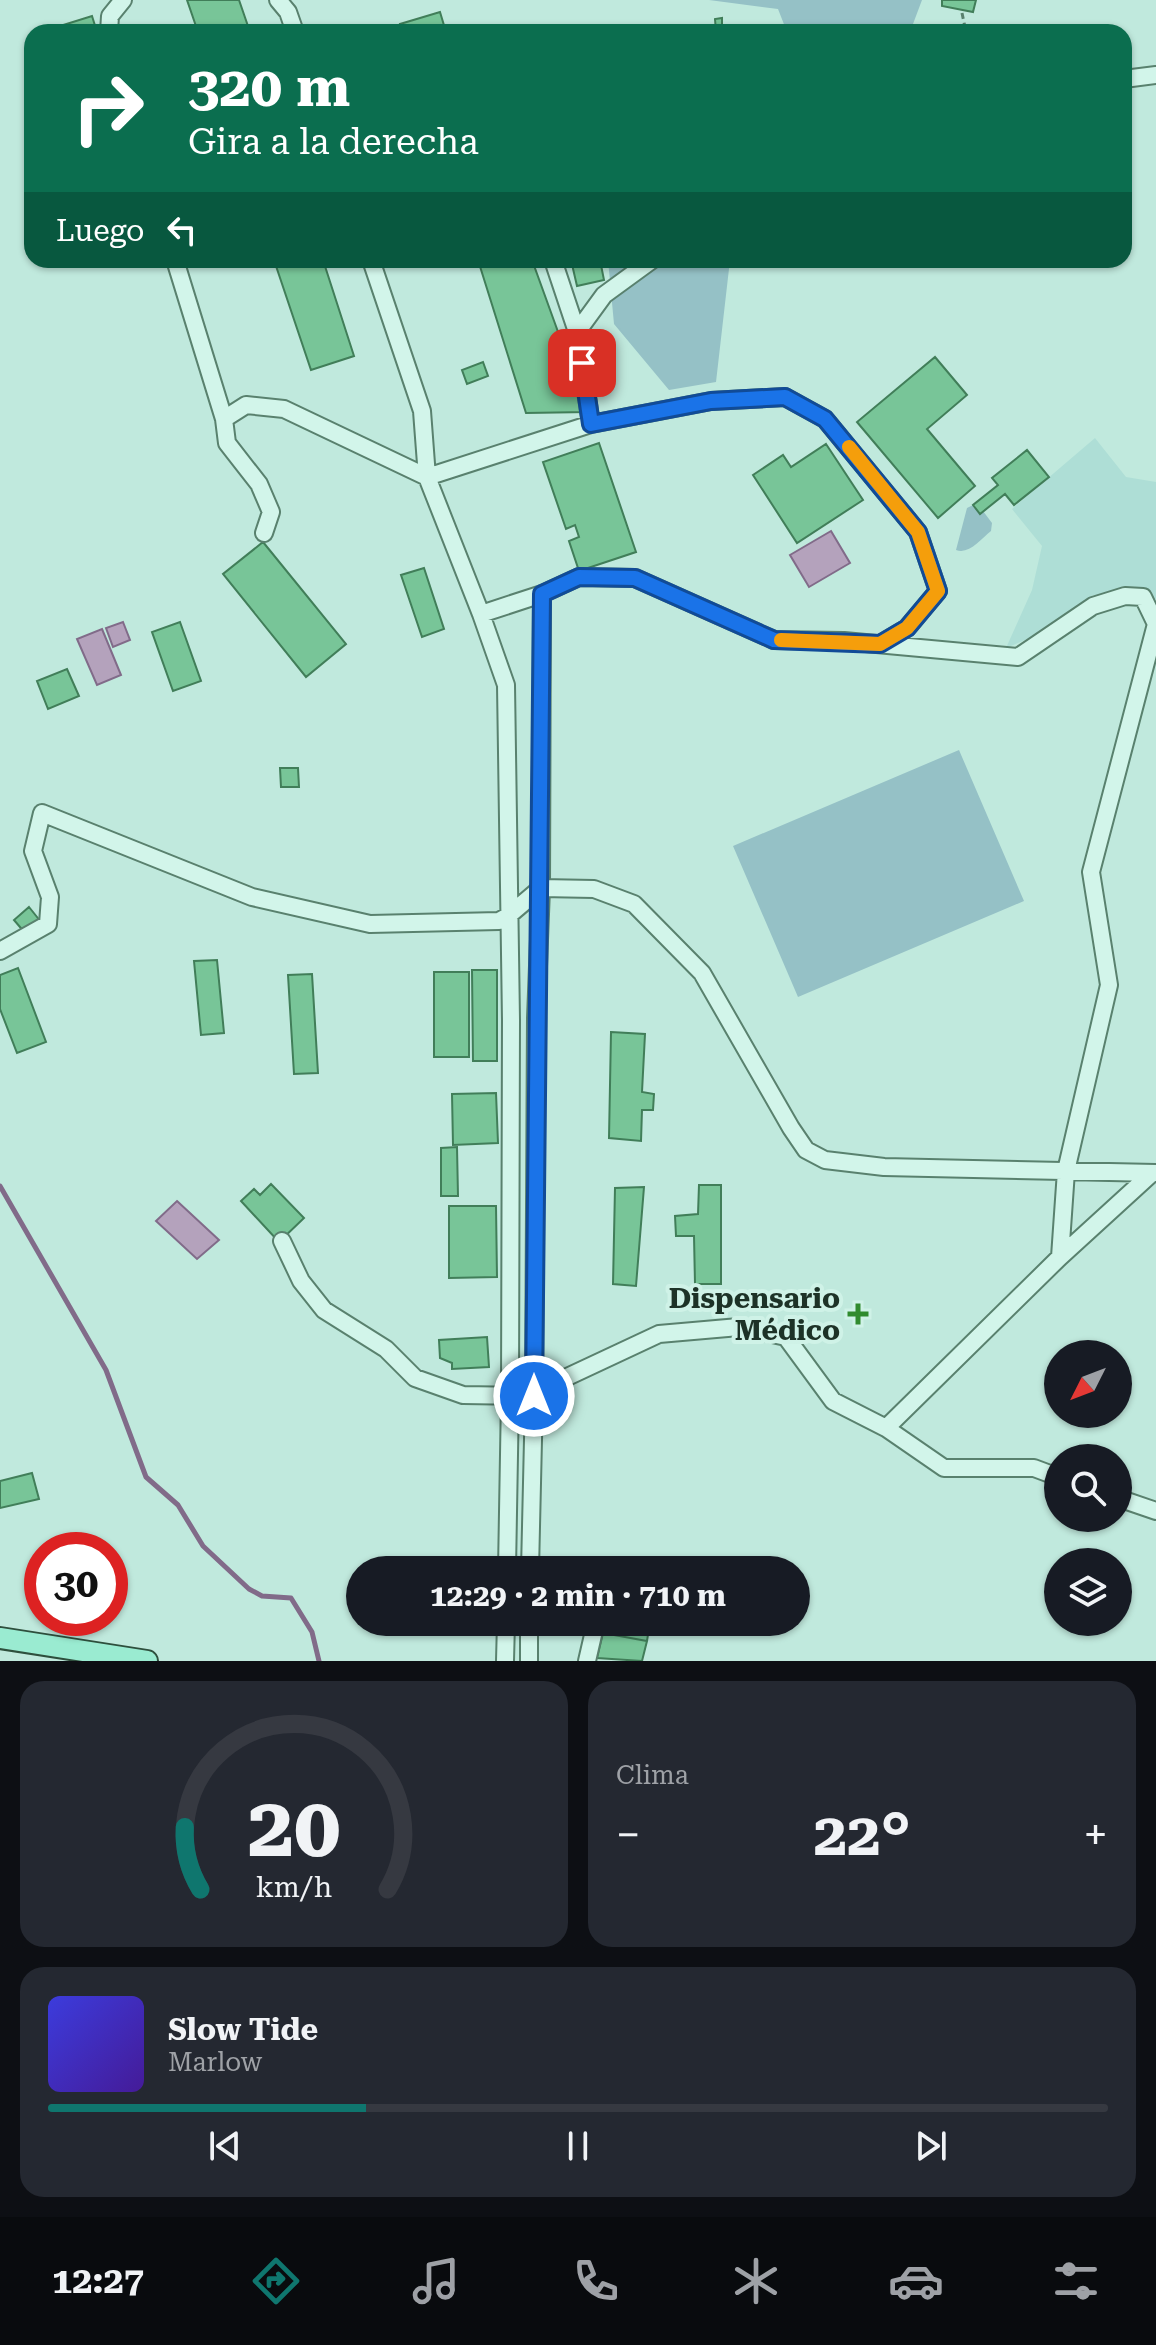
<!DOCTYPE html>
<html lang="es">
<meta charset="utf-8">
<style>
body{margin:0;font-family:"Roboto Serif",serif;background:#242831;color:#f1f3f6;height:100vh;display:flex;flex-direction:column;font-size:30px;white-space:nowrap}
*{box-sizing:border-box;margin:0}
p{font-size:26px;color:#9ea1a6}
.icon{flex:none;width:44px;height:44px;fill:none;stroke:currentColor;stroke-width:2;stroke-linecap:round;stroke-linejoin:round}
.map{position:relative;height:1661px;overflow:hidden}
.details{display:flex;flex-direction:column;gap:20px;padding:20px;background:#0d0f14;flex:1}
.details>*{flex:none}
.hud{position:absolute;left:24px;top:24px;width:1108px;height:244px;border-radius:24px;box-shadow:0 2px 6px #0004;background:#0b6e4f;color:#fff;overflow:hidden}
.needle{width:52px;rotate:228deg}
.controls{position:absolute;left:1044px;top:1340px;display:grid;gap:16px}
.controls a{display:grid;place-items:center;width:88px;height:88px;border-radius:50%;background:#171b24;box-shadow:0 2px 6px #0004;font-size:40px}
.speed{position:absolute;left:24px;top:1532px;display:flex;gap:16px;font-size:40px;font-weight:700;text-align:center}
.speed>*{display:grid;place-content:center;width:104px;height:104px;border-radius:50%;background:#171b24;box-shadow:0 2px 6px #0004;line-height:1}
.speed .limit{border:12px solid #d22;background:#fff;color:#111}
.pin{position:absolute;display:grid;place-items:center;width:68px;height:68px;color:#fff;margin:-34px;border-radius:16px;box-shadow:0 4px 12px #0006}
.me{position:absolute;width:88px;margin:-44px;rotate:0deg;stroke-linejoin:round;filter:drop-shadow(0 0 6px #0008)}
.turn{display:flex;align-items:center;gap:28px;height:168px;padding:0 32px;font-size:36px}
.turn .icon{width:104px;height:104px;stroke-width:2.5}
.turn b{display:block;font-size:56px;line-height:68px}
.then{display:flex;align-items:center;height:76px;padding:0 32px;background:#0003;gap:16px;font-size:30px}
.big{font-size:60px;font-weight:700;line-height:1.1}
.details .widget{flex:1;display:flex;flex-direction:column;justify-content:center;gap:12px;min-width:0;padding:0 28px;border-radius:24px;background:#242831}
.details .dial{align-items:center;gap:0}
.dial svg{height:208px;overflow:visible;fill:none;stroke:#363941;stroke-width:7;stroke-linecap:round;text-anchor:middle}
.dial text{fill:#f1f3f6;stroke:none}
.song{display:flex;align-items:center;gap:24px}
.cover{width:96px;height:96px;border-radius:12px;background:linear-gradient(135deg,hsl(240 70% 55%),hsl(260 70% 35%))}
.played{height:8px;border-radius:4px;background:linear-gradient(90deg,#0f766e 30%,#363941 30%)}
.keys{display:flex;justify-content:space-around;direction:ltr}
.heat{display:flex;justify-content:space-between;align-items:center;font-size:44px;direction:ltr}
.details .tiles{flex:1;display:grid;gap:20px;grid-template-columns:1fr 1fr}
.widget:last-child{grid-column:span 2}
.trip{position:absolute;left:346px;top:1556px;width:464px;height:80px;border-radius:40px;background:#171b24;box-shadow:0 2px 6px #0004;font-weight:700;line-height:80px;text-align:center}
.tabs{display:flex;height:128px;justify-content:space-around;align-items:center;background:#090b0e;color:#9ea1a6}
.tabs .icon{width:56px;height:56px}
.tabs .active{color:#0f766e}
.tabs b{font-size:36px;color:#f1f3f6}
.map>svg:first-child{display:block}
.farmland{fill:#aeded6}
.green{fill:#95c1c6}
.water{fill:#b4a2bc;stroke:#816b89;stroke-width:2}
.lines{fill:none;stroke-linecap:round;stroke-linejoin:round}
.stream{stroke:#816b89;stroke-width:5}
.building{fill:#78c598;stroke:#417e59;stroke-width:2}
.minor-casing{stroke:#59816e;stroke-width:20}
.major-casing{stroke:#2e4f3d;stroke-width:24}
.path{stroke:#59816e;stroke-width:3;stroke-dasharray:6 4;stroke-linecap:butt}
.minor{stroke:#d2f5ea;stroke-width:16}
.major{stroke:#9aebd1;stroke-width:20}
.route-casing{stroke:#114b97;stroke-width:20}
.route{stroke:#1a73e8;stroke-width:14}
.slow{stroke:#f59e0b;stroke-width:14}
.poi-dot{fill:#308b2e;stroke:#cff2e7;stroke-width:3}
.labels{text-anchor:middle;stroke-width:8;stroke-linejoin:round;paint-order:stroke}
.poi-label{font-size:28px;font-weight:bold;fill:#1d3227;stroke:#cff2e7;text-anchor:end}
</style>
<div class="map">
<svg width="1156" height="1661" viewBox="0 0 1156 1661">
<rect width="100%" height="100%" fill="#c0e9dd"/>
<path class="farmland" d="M1095 438 1126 477 1156 482V599L1093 595 1049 630 1006 648 1032 590 1042 546 1012 509Z"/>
<path class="green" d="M709 0H922L910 32H787L778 9Z
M608 260H730L716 382 669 390 614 324Z
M973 505 983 511 992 523 991 531C981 539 969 555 956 550L967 508Z
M959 750 1024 901 798 997 733 846Z"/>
<path class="water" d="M831 531 850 563 809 587 790 555Z
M123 622 130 640 113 647 106 628Z
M102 629 121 675 97 685 77 639Z
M177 1201 219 1240 197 1259 156 1221Z"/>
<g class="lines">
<path class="stream" d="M0 1186 106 1370 146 1477 178 1505 203 1546 249 1589 262 1596 291 1598 312 1632 319 1661"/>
</g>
<path class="building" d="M187 0H239L250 32H198Z
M942 0H976L973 12 942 6Z
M440 12 446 32H402L400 24Z
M92 16 97 32H45L44 31Z
M722 18V32H716L715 19Z
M274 260H323L354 356 311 370Z
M478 260H532L587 412 526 413Z
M571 260H600L604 280 577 286Z
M935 357 967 395 927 429 975 486 938 518 857 422Z
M483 362 488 376 467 384 462 370Z
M599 443 636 552 579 571 569 541 579 537 575 525 566 529 543 462Z
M826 444 863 500 797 543 753 475 783 455 791 467Z
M1027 450 1049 477 1014 505 1005 494 980 514 973 505 998 485 992 478Z
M263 542 346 644 306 677 223 574Z
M424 568 444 629 422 637 401 575Z
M180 622 201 681 173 691 152 632Z
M67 669 79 696 48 709 37 681Z
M280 768H298L299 787H281Z
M29 907 41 922 26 934 14 920Z
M217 960 224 1033 201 1035 194 961Z
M18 968 46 1042 17 1053 0 1009V975Z
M472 970H497V1061H473Z
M434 972H469V1057H434Z
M312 974 318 1073 294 1074 288 975Z
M611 1032 645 1034 642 1092 654 1094 653 1110H642L641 1141 609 1138Z
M496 1093 498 1143 453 1145 452 1094Z
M457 1147 458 1196H441V1148Z
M271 1184 304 1218 279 1242 241 1201 254 1189 260 1195Z
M699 1185H721V1284H695L694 1236H676L675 1216 698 1214Z
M644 1187 636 1286 613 1284 615 1188Z
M449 1206H496L497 1277 449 1278Z
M487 1337 489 1367 452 1369V1363L440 1358 439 1340Z
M32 1473 39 1499 0 1508V1481Z
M605 1622H650L647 1641 603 1633Z
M603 1633 647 1641 642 1661 597 1658Z"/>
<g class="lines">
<g class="minor-casing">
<path id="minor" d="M278 0 288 12 295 32
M109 32 110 16 123 0
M1124 79 1156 75
M175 260 224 419 227 443 259 484 271 512 264 533
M371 260 422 411 427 477 481 614 506 685 511 1020 510 1397 507 1570
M553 260 577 332 591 424
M577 332 604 295 652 260
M224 419 246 405 284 409 427 477 591 424 711 401 785 397 825 419 918 532 938 591 907 628 880 644
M481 614 542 594 579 577 635 578 774 640 844 641 1018 657 1093 606 1125 596 1143 597 1156 624 1091 872 1109 985 1066 1171 1060 1257
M0 951 48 924 50 897 33 851 42 813 252 897 370 924 499 921 508 916 541 888 594 889 634 904 702 973 791 1128 806 1150 825 1160 884 1167 1156 1173
M282 1241 301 1281 324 1310 386 1349 415 1378 463 1395 534 1396 565 1378 659 1334 739 1327 786 1337 833 1401 886 1428 944 1468H1034L1058 1477
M886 1428 1060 1257 1151 1174
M1118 1498 1156 1511
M530 1570 534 1396 536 1018 541 888 542 594
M529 1622V1661
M505 1661 506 1622
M587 1661 596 1622"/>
</g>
<g class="major-casing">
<path id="major" d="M0 1638 147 1661"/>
</g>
<path class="path" d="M962 13 966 32"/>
<use href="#minor" class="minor"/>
<use href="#major" class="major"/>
</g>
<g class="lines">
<g class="route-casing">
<path id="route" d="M534 1396 542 594 579 577 635 578 774 640 880 644 907 628 938 591 918 532 825 419 785 397 711 401 591 424 582 363"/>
</g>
<use href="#route" class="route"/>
<path class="slow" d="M781 640 880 644 907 628 938 591 918 532 849 447"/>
</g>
<path class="poi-dot" d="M854 1302h8v8h8v8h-8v8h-8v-8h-8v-8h8z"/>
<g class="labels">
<g class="poi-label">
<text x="840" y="1308">Dispensario<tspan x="840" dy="32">Médico</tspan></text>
</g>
</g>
</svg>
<div class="controls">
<a><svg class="needle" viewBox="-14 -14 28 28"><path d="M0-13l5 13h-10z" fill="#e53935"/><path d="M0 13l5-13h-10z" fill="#9ea1a6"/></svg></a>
<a><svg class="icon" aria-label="search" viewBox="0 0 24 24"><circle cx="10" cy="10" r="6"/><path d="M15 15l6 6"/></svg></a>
<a><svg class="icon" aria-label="layers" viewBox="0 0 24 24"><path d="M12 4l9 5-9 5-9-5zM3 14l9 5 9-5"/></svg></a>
</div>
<div class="speed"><div class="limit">30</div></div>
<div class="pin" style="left:582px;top:363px;background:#d93025"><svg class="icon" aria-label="arrive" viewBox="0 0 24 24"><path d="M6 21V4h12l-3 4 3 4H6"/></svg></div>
<svg class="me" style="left:534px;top:1396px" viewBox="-20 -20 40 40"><circle r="17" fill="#1a73e8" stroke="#fff" stroke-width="3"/><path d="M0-11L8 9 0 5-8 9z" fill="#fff"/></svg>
<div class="trip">12:29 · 2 min · 710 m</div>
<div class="hud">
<div class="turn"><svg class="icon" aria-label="right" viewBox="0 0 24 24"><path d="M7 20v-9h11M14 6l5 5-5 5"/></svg><div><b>320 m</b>Gira a la derecha</div></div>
<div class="then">Luego<svg class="icon" aria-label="left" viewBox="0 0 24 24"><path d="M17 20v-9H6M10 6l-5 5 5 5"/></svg></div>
</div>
</div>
<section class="details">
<div class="tiles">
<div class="widget dial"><svg viewBox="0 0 100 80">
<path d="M14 69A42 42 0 1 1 86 69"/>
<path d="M14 69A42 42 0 0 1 8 45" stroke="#0f766e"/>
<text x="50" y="56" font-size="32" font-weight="700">20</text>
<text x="50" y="72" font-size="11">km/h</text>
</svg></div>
<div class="widget"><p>Clima</p>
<div class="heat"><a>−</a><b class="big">22°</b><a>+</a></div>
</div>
<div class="widget">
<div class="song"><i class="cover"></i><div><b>Slow Tide</b><p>Marlow</p></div></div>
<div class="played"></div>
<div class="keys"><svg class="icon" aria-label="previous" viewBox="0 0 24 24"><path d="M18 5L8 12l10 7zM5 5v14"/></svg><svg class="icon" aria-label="pause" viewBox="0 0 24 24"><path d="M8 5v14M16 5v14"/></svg><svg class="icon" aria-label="next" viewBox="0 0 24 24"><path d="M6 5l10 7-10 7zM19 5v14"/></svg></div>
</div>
</div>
</section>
<nav class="tabs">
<b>12:27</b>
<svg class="icon active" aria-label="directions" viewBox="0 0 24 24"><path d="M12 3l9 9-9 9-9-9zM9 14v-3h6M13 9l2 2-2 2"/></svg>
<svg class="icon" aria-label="music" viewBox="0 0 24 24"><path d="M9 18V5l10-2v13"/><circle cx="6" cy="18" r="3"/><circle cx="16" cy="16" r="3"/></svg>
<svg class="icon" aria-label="phone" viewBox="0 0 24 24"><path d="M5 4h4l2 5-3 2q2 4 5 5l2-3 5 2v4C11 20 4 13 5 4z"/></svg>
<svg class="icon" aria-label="climate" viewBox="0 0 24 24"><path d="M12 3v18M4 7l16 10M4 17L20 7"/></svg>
<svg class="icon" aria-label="car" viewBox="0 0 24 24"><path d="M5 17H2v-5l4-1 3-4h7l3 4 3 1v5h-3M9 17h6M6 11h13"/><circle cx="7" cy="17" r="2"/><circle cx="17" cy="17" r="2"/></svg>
<svg class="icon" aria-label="filters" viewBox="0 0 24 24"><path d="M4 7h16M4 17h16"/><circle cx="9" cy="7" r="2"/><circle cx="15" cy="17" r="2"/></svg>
</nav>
